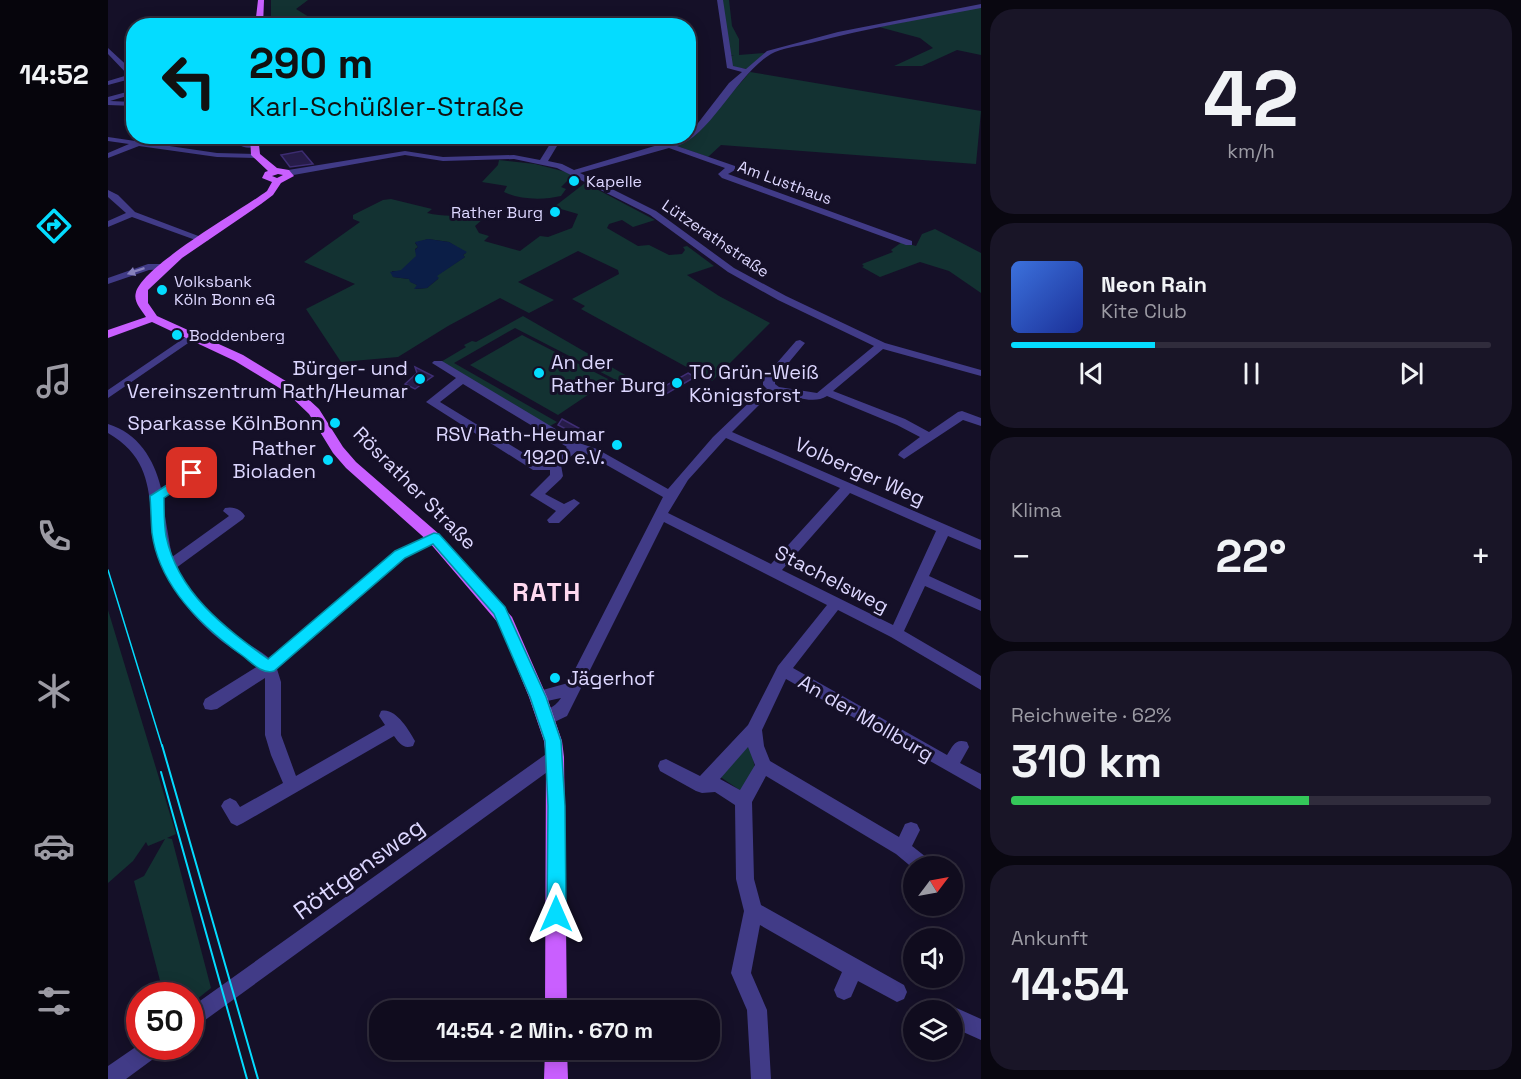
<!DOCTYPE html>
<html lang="de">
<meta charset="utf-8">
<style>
body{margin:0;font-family:"Space Grotesk",sans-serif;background:#191527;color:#f1f3f6;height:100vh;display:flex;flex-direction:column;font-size:22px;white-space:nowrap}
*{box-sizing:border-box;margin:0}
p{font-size:20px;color:#9c9ba4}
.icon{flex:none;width:33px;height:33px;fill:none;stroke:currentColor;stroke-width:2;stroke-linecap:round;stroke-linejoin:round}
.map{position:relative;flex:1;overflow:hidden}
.details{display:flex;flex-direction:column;gap:9px;padding:9px;background:#090710;width:540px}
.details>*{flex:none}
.banner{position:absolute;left:18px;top:18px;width:570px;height:126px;border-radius:24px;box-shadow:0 3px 15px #0003,0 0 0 2px #302c3c;background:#04dcff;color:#111;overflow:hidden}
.needle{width:39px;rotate:58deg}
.controls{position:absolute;left:795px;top:856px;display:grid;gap:12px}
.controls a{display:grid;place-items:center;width:60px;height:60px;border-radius:50%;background:#100c1e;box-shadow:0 3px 15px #0003,0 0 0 2px #302c3c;font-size:30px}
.speed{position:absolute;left:18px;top:982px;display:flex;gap:12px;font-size:30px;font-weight:700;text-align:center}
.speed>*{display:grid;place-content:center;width:78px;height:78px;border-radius:50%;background:#100c1e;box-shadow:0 3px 15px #0003,0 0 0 2px #302c3c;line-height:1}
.speed .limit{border:9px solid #d22;background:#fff;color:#111}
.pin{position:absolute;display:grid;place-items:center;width:51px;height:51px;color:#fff;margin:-26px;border-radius:12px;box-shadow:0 3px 9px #0006}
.me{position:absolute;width:66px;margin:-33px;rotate:0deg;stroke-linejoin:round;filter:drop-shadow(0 0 4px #0008)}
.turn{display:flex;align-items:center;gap:21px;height:126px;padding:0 24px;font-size:27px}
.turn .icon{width:78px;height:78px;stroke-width:2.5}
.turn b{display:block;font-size:42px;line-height:51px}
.big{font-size:45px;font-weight:700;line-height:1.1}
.details .widget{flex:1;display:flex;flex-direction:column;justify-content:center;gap:9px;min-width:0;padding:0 21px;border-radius:24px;background:#191527}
.details .dial{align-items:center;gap:0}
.dial b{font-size:78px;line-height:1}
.song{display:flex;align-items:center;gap:18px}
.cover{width:72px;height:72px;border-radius:9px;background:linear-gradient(135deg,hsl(220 70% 55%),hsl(230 70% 35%))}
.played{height:6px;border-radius:3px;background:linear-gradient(90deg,#04dcff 30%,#302c3c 30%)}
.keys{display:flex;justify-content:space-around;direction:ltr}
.heat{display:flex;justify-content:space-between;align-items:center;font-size:33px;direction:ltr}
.charge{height:9px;border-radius:4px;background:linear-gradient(90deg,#34c759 62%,#302c3c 0)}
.trip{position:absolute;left:261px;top:1000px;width:351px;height:60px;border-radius:24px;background:#100c1e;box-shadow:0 3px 15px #0003,0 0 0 2px #302c3c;font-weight:700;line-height:60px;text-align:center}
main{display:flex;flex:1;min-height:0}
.menu{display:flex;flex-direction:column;width:108px;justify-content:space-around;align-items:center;background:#06050c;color:#9c9ba4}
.menu .icon{width:42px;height:42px}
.menu .active{color:#04dcff}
.menu b{font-size:27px;color:#f1f3f6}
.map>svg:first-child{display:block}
.green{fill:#133232;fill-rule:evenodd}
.water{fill:#0b1e47}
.building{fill:#271c49;stroke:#3f2e75;stroke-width:1.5}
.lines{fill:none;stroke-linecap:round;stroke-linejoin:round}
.minor{fill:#413b87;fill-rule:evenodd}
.major{fill:#c95fff;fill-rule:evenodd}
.tram-far1{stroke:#04dcff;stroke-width:1.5}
.tram{stroke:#04dcff;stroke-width:2}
.oneway{fill:#8781bd}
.route{fill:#04dcff;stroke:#038fa6;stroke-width:1.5}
.poi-dot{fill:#04dcff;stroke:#151028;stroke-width:2}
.labels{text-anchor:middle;stroke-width:6;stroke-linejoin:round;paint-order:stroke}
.far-poi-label{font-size:16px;fill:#ddd7ff;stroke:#151028;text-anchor:start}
.far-street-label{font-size:16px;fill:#ddd7ff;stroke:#151028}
.poi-label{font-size:20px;fill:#ddd7ff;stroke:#151028;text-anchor:end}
.street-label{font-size:20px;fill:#ddd7ff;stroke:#151028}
.near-street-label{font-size:24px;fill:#ddd7ff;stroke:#151028}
.district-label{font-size:26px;font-weight:bold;letter-spacing:1.5px;fill:#ffd9f0;stroke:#151028}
</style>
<main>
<nav class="menu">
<b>14:52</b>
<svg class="icon active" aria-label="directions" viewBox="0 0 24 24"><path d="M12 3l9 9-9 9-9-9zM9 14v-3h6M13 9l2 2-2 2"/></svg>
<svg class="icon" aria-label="music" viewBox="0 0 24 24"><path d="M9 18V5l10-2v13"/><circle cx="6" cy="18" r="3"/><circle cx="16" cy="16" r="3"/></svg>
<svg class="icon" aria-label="phone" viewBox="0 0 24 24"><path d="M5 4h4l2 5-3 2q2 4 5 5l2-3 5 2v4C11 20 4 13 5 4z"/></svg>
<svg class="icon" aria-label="climate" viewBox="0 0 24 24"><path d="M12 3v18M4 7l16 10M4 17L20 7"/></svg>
<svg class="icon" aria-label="car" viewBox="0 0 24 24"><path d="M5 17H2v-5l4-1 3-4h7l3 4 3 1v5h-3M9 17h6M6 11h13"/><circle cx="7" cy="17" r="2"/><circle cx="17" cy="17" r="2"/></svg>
<svg class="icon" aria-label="filters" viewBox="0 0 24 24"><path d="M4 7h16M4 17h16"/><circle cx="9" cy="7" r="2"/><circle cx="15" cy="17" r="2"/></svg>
</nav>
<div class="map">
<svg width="873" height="1079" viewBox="0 0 873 1079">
<rect width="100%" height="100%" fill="#151028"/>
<path class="green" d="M163 0H200L188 9 214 25H163Z
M614 0H621L624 26 631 39V55L657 53 639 69 624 67 622 56H626L622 55Z
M873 6V55L849 50 814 66H786L825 48 812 38 771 27Z
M642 72 873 111 868 164 613 145 600 157 569 146 588 134Z
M391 160 427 164 466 174 453 187 458 189 453 196C436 200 412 200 396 192L399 186 374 182 390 165Z
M477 183 547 220 525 227 514 220 501 224 499 228 530 246 541 245 561 255 574 254 577 250 575 247 579 246 606 266 579 275 611 296 662 323 604 381 473 309 477 306 464 299 511 274 510 270 470 251 410 282 446 300 421 313 392 298 340 326 290 357 233 362 198 309 247 284 196 262 252 222 245 219V215L275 200 283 199 324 209 319 213C335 217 350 214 366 220L372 217 376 218 367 226 371 233 381 236 376 241 412 251 432 236 440 237 464 228 470 214 446 207ZM320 239 341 242 358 253 355 255 357 257 328 276 330 279 319 288 308 289 309 285 303 282 301 279 285 277 284 271H293L309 256 307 249 310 247 307 243Z
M827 229 873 253V293L841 271 812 262 772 277 754 267 756 266 754 264 785 252 783 250 794 242 808 246 814 234Z
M415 316 538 387 510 381 407 328 346 363 449 422 442 426 331 363 358 347 356 345 364 341 368 342Z
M414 335 502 380 450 415 362 365Z
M0 610 68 834 59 838 64 839 103 988 83 1004 82 996H56L26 881 36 876 57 839 40 846 38 842 25 861 0 883Z
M642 743 647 769 633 791 611 776Z"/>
<path class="water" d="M320 239 341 242 359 252 355 255 357 257 329 276 331 278 319 288 306 289 309 285 302 282 301 279 285 277 282 272 293 270 308 256 307 250 310 247 307 242Z"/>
<path class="building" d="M194 151 205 164 182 167 173 155Z
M307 367 325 376 307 389 297 384 309 373Z
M580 373 587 377 558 394 550 390Z
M454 419 478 432 471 436 450 425Z"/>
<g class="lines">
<path class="minor" d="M609 0H615L625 66 638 69 659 51 730 32 873 4V8C816 19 759 28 703 43 691 46 673 48 663 54 630 73 602 136 569 146L627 166V170L620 174 804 241V245H798L614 178 610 174 617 168 561 148 472 173 548 211 626 268 678 296 777 343 873 370V376L775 349 725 391 797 419 821 432 850 412 854 411 873 418V426L855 420 796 459 790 455 792 452 812 437 789 425 719 396C702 407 679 390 660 396L624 432 873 540V550L840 536 821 576 873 600V611L817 586 796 631 873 676V690L783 637 730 610 685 668 839 755C845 746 847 738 859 742L861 747 852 763 873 774V790L678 679 654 730 656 746 662 761 791 837 797 824 803 822 809 824 812 830 804 846 823 861 826 867 806 869 788 854 658 776 644 802 646 879 653 905 796 985 799 992 796 999 789 1002 750 981 743 997 736 1000 729 997 726 990 734 972 652 925 643 973 659 1010 663 1079H643L639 1010 623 973 636 911 628 879 627 805 607 792 594 793 588 791 552 771 550 766 552 761 558 759 592 776 640 725 670 666 719 605 556 522 459 716 438 726 432 724 430 719C435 710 446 709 453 698L430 703 424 701 422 697 424 693 460 683 555 497 481 455 469 451 453 465 455 476 453 479 437 494 456 504 466 499 472 503 451 523H441L439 520 448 511 422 495 442 475V470H425L318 402 348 378 324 363 326 361H334L471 443 489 449 560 489 605 437 652 392 659 389 655 385V379L688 341 692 340 697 343 667 379V384L671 387 709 393 766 346 670 300 620 272 542 215 449 168 406 159 335 161 297 155 180 176 176 173 180 170 297 151 335 157 406 155 432 160 447 136H455L440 161 454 164 466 170 580 136 621 83 634 72 619 68ZM355 384 459 447 441 461 432 463 332 402ZM618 438 732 488 663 564 560 513 580 480ZM742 493 828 531 785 625 674 570ZM640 747 647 765 632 790 612 779Z
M0 48 26 72V78L0 85V81L20 75 0 54Z
M26 90V94L2 101 26 102V106L0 105V97Z
M118 136C125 136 145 142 150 145 139 152 128 144 118 136Z
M0 137 109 153 149 154 153 156 149 158 109 157 31 146 0 158V153L21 144 0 141Z
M0 190 10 195 27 212 101 240 93 242 24 217 0 227V221L18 213 0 197Z
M57 264 62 267 60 269 41 270 0 284V278L40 264Z
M85 332 89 333V337L0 398V390Z
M0 424C30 433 46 459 53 488L98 459H106L108 462 106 465 54 499 64 557 121 516 115 511 117 508C125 506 133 509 137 516L135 519 68 568C83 597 107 622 134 640 143 646 153 651 161 658L287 552 321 535H331L333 538 331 541 297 558 169 669 173 682V735L188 776 277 725 271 716 273 711C287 707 301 730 307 741L305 746C295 749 292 744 286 736L135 823 129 826 123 823 113 806 116 801 122 798 128 801 132 807 175 783 163 755 157 735V678L109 709 103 710 97 709 95 704 97 699 150 666C142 659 132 655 123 648 97 630 74 605 59 576 30 523 61 468 0 433Z
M447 750 453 752 455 757 453 762 82 1031V1008L441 752Z
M844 1006 873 1019V1040L844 1027V1011H836Z
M32 1044V1047H55L52 1054 18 1079H0V1066Z"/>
<path class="major" d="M150 0H156L155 26H147Z
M142 136H150L152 154 169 168 181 170 186 176 173 183 165 195 153 204 74 258 40 290V303L49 316 135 355 186 386 211 409 235 447 248 462 331 534 404 617 439 697 454 741 456 757 459 1011H437L438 757 436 741 421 697 391 624 321 542 238 468 225 453 201 414 178 392 127 361 44 322 0 338V330L38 317C33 309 25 302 28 292 37 264 132 211 159 191L164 182 154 178 157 172 160 171 143 155ZM170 174 175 175 169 178 164 176Z
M437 1050H459L460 1079H436Z"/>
<path class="tram-far1" d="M0 570 54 746"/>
<path class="tram" d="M54 745 150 1079
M53 772 139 1079"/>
</g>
<defs><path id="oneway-solid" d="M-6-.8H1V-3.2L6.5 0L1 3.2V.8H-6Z" transform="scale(1.5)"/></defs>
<use class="oneway" href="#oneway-solid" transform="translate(28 271) rotate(161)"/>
<path class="route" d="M84 469 91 473 89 476 56 498C56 510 56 524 58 536 70 593 116 627 160 659L287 551 326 533 331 534 397 607 438 697 453 741 457 806 458 914 455 920 448 923 442 920 439 914 440 806 437 741 422 697 386 614 325 544 297 558 166 671C155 675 144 663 135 656 94 627 51 586 44 533 43 521 43 509 42 496Z"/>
<g class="poi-dot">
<circle cx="466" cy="181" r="6"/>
<circle cx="447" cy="212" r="6"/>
<circle cx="54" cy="290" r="6"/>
<circle cx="69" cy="335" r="6"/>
<circle cx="431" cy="373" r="6"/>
<circle cx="312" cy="379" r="6"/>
<circle cx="569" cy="383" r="6"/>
<circle cx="227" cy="423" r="6"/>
<circle cx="509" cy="445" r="6"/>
<circle cx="220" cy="460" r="6"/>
<circle cx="447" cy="678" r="6"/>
</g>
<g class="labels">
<g class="far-poi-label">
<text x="478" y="187">Kapelle</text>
<text x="435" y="218" text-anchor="end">Rather Burg</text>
<text x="66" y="287">Volksbank<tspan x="66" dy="18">Köln Bonn eG</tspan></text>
<text x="81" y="341">Boddenberg</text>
</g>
<g class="far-street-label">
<text transform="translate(677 182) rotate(20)" y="6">Am Lusthaus</text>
<text transform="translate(608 238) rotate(34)" y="6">Lützerathstraße</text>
</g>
<g class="poi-label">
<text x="443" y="369" text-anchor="start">An der<tspan x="443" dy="23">Rather Burg</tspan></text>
<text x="300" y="375">Bürger- und<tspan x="300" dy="23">Vereinszentrum Rath/Heumar</tspan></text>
<text x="581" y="379" text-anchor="start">TC Grün-Weiß<tspan x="581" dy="23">Königsforst</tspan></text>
<text x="215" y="430">Sparkasse KölnBonn</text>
<text x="497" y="441">RSV Rath-Heumar<tspan x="497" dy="23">1920 e.V.</tspan></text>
<text x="208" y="455">Rather<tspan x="208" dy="23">Bioladen</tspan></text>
<text x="459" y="685" text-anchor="start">Jägerhof</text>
</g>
<g class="street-label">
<text transform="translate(752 471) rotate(24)" y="7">Volberger Weg</text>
<text transform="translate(307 488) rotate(45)" y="7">Rösrather Straße</text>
<text transform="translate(724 579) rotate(27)" y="7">Stachelsweg</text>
<text transform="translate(758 718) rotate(30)" y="7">An der Mollburg</text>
</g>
<g class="near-street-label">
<text transform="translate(251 869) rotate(-36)" y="8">Röttgensweg</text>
</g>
<g class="district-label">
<text x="439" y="601">RATH</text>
</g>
</g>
</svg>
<div class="controls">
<a><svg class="needle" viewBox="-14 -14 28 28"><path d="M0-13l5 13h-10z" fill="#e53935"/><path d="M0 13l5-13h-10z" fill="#9c9ba4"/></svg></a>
<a><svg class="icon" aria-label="sound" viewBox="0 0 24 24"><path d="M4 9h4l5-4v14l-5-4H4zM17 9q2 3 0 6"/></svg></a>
<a><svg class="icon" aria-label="layers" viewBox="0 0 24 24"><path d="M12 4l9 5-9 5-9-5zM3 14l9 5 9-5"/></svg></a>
</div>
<div class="speed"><div class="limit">50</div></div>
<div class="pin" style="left:84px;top:473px;background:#d93025"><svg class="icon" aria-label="arrive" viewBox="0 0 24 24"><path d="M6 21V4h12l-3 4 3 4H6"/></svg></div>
<svg class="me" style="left:448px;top:914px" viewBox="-20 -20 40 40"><path d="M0-17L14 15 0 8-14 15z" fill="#04dcff" stroke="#fff" stroke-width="4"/></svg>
<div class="trip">14:54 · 2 Min. · 670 m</div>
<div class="banner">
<div class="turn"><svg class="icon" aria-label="left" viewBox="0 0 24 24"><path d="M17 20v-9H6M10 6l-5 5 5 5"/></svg><div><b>290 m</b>Karl-Schüßler-Straße</div></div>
</div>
</div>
<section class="details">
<div class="widget dial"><b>42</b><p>km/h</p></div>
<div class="widget">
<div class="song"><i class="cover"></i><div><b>Neon Rain</b><p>Kite Club</p></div></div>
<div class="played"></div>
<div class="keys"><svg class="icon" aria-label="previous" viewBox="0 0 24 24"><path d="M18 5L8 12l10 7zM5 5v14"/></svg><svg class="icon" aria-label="pause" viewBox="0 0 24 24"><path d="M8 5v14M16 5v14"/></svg><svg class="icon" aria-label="next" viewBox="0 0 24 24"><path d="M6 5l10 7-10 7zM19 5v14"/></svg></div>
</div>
<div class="widget"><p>Klima</p>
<div class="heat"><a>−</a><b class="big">22°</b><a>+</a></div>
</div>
<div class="widget"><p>Reichweite · 62%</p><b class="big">310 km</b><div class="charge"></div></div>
<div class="widget"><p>Ankunft</p><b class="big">14:54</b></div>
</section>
</main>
